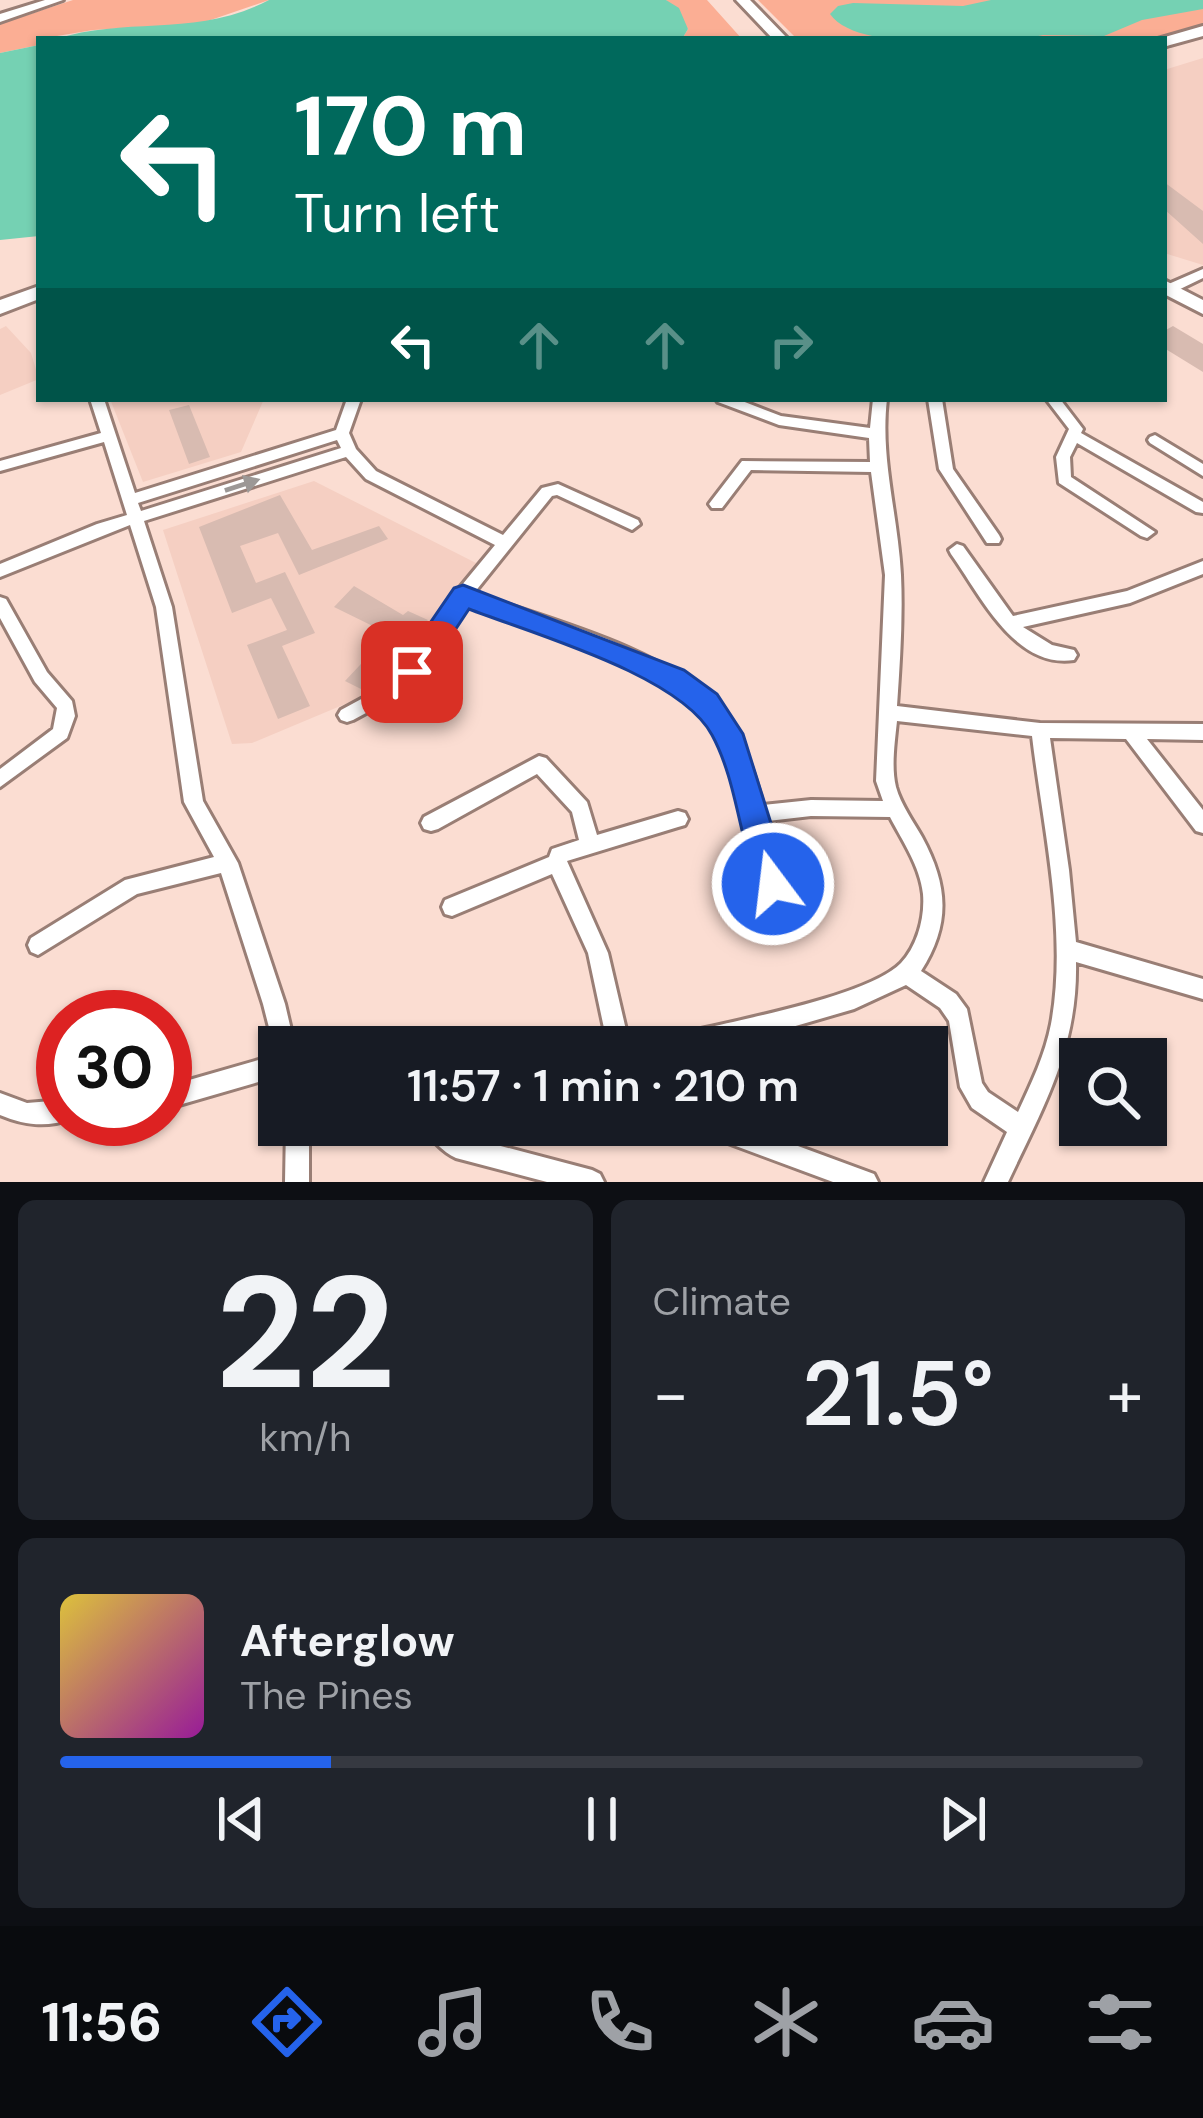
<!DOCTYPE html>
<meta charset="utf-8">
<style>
body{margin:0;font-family:"DM Sans",sans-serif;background:#20242c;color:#f1f3f6;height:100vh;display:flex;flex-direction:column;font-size:45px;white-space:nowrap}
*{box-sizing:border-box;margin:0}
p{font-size:39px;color:#9ea1a6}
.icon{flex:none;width:66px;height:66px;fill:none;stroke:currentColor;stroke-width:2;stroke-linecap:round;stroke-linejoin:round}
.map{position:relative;height:1182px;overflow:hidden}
.side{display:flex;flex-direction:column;gap:18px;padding:18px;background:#0d0f14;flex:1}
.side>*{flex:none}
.hud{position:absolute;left:36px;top:36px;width:1131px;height:366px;border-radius:0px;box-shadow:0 3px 9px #0004;background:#00695c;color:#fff;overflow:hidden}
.controls{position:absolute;left:1059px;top:1038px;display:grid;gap:24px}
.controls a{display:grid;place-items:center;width:108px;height:108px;border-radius:0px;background:#171b24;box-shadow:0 3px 9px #0004;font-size:60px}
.speed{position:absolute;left:36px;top:990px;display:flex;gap:24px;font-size:60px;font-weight:700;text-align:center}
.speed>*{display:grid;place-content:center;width:156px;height:156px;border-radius:50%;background:#171b24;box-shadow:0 3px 9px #0004;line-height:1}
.speed .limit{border:18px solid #d22;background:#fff;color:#111}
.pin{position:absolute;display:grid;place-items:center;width:102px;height:102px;color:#fff;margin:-51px;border-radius:24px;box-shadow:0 6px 18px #0006}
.me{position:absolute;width:132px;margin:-66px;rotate:345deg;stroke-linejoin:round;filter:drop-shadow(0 0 9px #0008)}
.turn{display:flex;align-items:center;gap:42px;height:252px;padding:0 60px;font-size:54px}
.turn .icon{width:156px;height:156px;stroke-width:2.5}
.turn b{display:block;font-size:84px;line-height:102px}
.lanes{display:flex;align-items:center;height:114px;padding:0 60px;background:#0003;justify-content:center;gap:60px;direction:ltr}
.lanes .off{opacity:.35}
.big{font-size:90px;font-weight:600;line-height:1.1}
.side .card{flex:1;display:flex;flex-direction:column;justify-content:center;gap:18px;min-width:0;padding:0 42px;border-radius:18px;background:#20242c}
.side .dial{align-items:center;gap:0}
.dial b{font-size:156px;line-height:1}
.song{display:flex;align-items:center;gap:36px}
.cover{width:144px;height:144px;border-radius:18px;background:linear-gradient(135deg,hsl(50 70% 55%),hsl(300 70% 35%))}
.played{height:12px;border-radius:6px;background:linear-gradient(90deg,#2563eb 25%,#363941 25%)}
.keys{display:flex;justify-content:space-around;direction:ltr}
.heat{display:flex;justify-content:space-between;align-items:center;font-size:66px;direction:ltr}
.side .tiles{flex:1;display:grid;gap:18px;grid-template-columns:1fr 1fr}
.card:last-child{grid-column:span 2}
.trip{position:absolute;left:258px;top:1026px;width:690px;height:120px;border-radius:0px;background:#171b24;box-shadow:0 3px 9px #0004;font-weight:600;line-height:120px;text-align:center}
.tabs{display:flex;height:192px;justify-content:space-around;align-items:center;background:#090b0e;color:#9ea1a6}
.tabs .icon{width:84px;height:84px}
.tabs .on{color:#2563eb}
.tabs b{font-size:54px;color:#f1f3f6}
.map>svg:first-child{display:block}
.built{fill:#f5cfc2}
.green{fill:#fbae94}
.water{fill:#75d1b3}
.building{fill:#d8bbb1}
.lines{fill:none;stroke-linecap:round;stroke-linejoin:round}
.minor-casing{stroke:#997e75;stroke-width:6}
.tertiary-casing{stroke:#997e75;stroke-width:6}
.secondary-casing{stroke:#997e75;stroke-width:6}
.primary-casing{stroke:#997e75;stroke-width:6}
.minor{fill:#fff;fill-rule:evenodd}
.tertiary{fill:#fff;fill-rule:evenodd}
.secondary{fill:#fff;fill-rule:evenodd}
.primary{fill:#fff;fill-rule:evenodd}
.oneway{fill:#9c9896}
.route{fill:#2563eb;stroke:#184099;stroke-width:3}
</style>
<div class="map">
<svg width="1203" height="1182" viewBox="0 0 1203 1182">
<rect width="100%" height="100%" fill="#fbddd2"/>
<path class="built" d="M1203 58V265L1164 253V70Z
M6 326 31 353 39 379 0 395V329Z
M110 399H264L241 452 143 482Z
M314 481 480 565 401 673 381 689 252 743 232 744 163 530Z"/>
<path class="green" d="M73 0H269L199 24 93 30 39 39V45L0 53V24Z
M666 0H707L742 39H682L688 29Z
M758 0H1203V25L1153 39H797Z"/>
<path class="water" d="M269 0H666L679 8 688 29 682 39H56C128 16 197 38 269 0Z
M991 0H1203V9L1142 20 1104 36 1043 35 1024 39C978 39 857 53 830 14L838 6 853 3 963 6Z
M39 45V236L0 240V53Z"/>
<path class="building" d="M1164 182 1203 211V244L1164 209Z
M1173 326 1203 344V372L1164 348V331Z
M189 405 210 457 189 464 169 410Z
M280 495 312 550 379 526 388 539 299 575 278 533 240 546 256 583 285 572 315 633 282 646 310 706 278 719 247 645 287 630 271 598 232 613 199 527Z
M354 586 403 615 408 611 428 620 365 691 345 681 389 634 334 607Z"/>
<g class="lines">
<g class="minor-casing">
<path id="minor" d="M1203 269V278L1174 292 1164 291V286Z
M90 399H104L135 493 336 430 347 399H361L349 433 356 449 376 471 503 535 542 488 558 484 638 520 640 524 632 530 557 495 552 496 474 593C547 619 664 648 716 705 742 733 753 769 763 805L811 800 883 801 876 781 885 575 871 472 751 470 722 508H712L709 504 712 500 742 461 870 462 869 438 779 425 718 402 716 399H737L781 416 870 428 873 399H887C880 459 898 515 901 575 903 618 900 663 897 706L1040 723 1203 724V740L1147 739 1203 810V833L1196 831 1126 739 1050 738 1069 870 1076 942 1203 979V999L1076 962C1078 1048 1043 1107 1008 1182H984L1007 1132 972 1108 960 1087 949 1021 940 1008 906 985 854 1009 758 1037 715 1047H660L663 1039 671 1036C722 1023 867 998 901 963 917 946 925 918 923 894 920 866 903 842 890 817L811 816 768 821 783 884 780 890 773 893 766 890C747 844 746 796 726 749 691 668 544 631 467 603L418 677 401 694 353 720 347 722 341 720 338 715 341 710 389 684 406 667 457 591 495 545 366 479 346 457 144 521 172 607 203 801 238 863 285 1004 295 1047H279V1076L165 1109V1087L276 1055 263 1004 221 873 137 894 38 955 31 952 28 945 31 938 125 880 214 857 184 802 156 607 130 525 0 577V564L97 524 127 515 104 442 0 471V461L101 433ZM337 440 341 448 141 511 138 503ZM897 721 1032 736C1043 828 1068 933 1051 1024 1045 1055 1031 1084 1018 1112L988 1092 982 1083 967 1009 956 994 921 971C951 924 948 885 922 837 913 821 901 805 896 787 891 767 895 741 897 721Z
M928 399H942L953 469 999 535 1001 539 999 543H987L939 469Z
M1046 399H1060L1083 429 1081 433 1203 502V513L1196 512 1077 443 1070 457 1071 477 1155 532 1147 538 1141 536 1059 483 1056 457 1069 429Z
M1155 435 1203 464V476L1150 443 1148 440 1150 437Z
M957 544 963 546 1013 616 1127 591 1203 561V574L1130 603 1023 627 1052 645 1074 650 1077 655 1074 660C1014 669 980 594 951 554L949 550Z
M0 597 6 599 47 672 72 701 75 716 67 738 0 787V769L53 729 57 708 35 682 0 618Z
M539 756 546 758 587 802 597 835 678 811 685 813 688 819 685 825 678 827 567 861 608 953 630 1047H608L588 953 552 874 452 916 445 914 442 907 445 900 549 857 552 849 579 840 572 812 537 774 438 829 431 831 424 829 421 823 424 817Z
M0 1093 27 1103 63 1100V1119H71C46 1128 24 1125 0 1115Z
M286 1125H349L345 1133 309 1143V1182H285Z
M423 1125H451L463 1136 592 1170 600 1174 604 1182H547L456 1158C443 1152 429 1138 423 1125Z
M697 1125H741L874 1174 878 1182H833L701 1133Z"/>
</g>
<g class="tertiary-casing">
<path id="tertiary" d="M45 0H63L0 22V14Z"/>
</g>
<g class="secondary-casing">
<path id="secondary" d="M736 0H750L788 39H773Z
M1164 280 1203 300V314L1164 294Z"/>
</g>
<g class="primary-casing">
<path id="primary" d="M1203 26V36L1170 45 1164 47V39H1158Z
M39 286V299L0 314V300Z"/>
</g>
<use href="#minor" class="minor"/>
<use href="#tertiary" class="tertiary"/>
<use href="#secondary" class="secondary"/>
<use href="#primary" class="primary"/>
</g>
<defs><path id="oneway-solid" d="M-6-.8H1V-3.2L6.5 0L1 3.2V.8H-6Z" transform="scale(3)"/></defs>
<use class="oneway" href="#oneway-solid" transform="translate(242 485) rotate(-18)"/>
<path class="route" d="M463 585 684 670 717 694 743 734 790 884 785 894 773 899 762 894C739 844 738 783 712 735 680 675 533 634 469 609L422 680H402L398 672 402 664 454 588Z"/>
</svg>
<div class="controls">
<a><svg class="icon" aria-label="search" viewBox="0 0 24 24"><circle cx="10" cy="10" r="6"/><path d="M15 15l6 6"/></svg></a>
</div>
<div class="speed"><div class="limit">30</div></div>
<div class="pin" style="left:412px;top:672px;background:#d93025"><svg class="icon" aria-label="arrive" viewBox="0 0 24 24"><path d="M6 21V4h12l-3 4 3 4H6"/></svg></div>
<svg class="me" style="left:773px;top:884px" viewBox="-20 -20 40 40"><circle r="17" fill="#2563eb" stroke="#fff" stroke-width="3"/><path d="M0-11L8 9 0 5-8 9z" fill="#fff"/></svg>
<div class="trip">11:57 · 1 min · 210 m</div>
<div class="hud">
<div class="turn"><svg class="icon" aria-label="left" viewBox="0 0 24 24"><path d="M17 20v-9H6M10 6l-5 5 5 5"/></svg><div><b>170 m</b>Turn left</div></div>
<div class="lanes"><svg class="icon" aria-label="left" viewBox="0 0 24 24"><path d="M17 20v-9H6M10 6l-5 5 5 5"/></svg><svg class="icon off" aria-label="ahead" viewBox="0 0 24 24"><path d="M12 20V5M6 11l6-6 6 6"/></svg><svg class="icon off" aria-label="ahead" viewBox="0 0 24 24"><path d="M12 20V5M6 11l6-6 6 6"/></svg><svg class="icon off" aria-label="right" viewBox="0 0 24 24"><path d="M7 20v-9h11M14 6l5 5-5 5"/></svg></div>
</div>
</div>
<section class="side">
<div class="tiles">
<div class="card dial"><b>22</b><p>km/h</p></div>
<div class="card"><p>Climate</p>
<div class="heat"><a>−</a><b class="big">21.5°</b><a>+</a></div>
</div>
<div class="card">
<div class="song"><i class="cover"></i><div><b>Afterglow</b><p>The Pines</p></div></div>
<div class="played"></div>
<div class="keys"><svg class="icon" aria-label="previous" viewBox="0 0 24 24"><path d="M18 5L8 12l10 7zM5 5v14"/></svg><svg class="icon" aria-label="pause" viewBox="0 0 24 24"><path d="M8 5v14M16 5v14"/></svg><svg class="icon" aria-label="next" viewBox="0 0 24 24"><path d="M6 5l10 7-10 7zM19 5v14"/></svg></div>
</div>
</div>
</section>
<nav class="tabs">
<b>11:56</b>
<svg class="icon on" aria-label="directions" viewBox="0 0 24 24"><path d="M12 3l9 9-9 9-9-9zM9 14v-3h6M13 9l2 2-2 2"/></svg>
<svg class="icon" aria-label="music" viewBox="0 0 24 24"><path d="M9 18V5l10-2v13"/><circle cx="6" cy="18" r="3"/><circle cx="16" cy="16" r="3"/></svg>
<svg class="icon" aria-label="phone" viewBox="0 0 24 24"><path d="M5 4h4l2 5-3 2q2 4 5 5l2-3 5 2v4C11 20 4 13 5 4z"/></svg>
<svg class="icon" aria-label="climate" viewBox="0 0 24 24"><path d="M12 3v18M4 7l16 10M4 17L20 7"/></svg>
<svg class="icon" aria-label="car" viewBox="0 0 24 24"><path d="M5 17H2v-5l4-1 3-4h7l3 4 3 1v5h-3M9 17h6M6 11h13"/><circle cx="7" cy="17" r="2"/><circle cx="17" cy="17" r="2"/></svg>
<svg class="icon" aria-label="filters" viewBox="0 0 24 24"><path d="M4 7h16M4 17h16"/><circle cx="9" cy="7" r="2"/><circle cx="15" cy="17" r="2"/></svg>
</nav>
